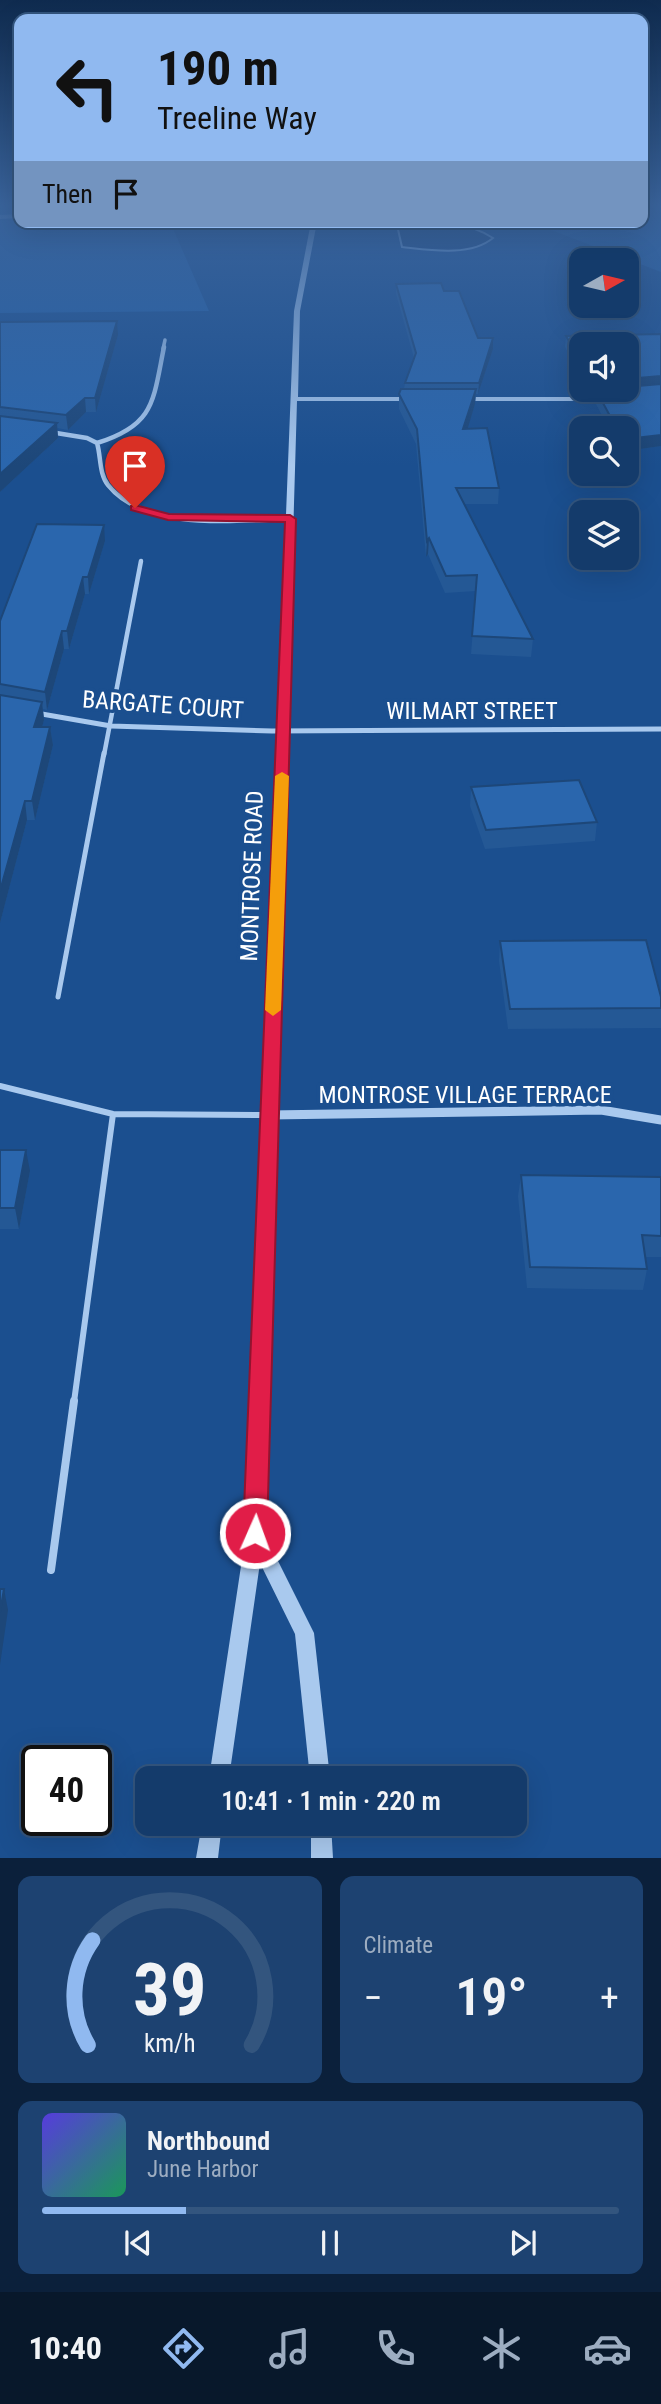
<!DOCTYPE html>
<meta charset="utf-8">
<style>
body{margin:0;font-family:"Roboto Condensed",sans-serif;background:#1d4271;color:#f1f3f6;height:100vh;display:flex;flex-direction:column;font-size:26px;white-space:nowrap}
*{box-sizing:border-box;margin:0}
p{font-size:23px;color:#9dadc1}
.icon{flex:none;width:38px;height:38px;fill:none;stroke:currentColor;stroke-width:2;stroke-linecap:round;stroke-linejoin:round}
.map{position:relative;height:1858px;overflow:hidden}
.panel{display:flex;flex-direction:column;gap:18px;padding:18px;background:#0b203b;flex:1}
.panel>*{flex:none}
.banner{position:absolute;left:14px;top:14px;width:634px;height:214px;border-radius:14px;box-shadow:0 7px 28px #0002,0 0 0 2px #33557e;background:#90b9f0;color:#111;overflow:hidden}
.needle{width:46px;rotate:82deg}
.controls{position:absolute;left:569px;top:248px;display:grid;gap:14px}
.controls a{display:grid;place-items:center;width:70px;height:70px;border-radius:14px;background:#143b6b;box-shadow:0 7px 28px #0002,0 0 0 2px #33557e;font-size:35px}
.speed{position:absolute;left:21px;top:1745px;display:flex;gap:14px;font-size:35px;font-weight:700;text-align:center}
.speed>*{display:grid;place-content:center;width:91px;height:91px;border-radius:50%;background:#143b6b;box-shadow:0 7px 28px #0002,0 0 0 2px #33557e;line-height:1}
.speed .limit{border:4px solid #111;border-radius:10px;background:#fff;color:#111}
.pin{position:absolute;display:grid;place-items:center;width:60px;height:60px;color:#fff;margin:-72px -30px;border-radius:50% 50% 50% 0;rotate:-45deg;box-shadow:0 0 7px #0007}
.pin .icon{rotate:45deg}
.me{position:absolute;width:77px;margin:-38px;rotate:2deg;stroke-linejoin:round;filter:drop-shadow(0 0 5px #0008)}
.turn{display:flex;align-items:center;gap:24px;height:147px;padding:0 28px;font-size:32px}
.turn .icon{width:91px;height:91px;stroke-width:2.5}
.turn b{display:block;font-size:49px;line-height:60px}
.then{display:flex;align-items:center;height:66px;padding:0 28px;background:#0003;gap:14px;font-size:26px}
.big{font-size:52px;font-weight:600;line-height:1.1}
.panel .card{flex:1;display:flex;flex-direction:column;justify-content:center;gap:10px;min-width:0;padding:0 24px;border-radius:14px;background:#1d4271}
.panel .dial{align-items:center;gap:0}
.dial svg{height:182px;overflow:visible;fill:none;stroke:#33557e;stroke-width:7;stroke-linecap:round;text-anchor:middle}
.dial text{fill:#f1f3f6;stroke:none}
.song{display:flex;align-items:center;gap:21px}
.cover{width:84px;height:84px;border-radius:10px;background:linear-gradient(135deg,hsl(250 70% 55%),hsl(150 70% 35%))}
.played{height:7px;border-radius:4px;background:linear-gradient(90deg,#90b9f0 25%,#33557e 25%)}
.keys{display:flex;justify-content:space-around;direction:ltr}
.heat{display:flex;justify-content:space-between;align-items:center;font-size:38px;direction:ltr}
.panel .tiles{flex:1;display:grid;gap:18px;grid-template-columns:1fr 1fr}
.card:last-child{grid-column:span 2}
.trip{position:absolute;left:135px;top:1766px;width:392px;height:70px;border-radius:14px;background:#143b6b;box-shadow:0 7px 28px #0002,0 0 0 2px #33557e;font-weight:600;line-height:70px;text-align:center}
.tabs{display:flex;height:112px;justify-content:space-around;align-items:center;background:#08182b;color:#9dadc1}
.tabs .icon{width:49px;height:49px}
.tabs .selected{color:#90b9f0}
.tabs b{font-size:32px;color:#f1f3f6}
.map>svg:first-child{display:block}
.green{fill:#2461a8}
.water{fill:#123a6d;stroke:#9cc4f0;stroke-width:2}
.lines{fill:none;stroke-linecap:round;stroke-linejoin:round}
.stream{fill:#9cc4f0;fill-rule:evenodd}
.path{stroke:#a9c9ee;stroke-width:2;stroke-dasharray:2 2.5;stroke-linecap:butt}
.service-far3{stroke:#a9c9ee;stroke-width:4.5}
.service-far2{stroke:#a9c9ee;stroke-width:5}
.service-far1{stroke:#a9c9ee;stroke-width:6}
.service{stroke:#a9c9ee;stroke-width:8}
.minor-far3{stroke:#a9c9ee;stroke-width:3.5}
.minor-far2{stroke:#a9c9ee;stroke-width:4.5}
.minor-far1{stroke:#a9c9ee;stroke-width:5}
.minor{stroke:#a9c9ee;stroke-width:9}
.tertiary{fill:#a9c9ee;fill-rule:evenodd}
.wall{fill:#245895}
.shaded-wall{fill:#1d4779}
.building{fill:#2a66ad;stroke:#1d4779;stroke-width:2}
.route{fill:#e11d48;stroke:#92132f;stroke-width:2}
.slow{fill:#f59e0b}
.labels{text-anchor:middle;stroke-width:7;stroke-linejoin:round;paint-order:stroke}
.street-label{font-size:24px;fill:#fff;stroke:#1b4f8f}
</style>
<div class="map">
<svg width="661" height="1858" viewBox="0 0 661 1858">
<rect width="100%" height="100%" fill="#1b4f8f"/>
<path class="green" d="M0 206H19V222H173L171 224 209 311 0 313Z
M642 206H661V272L530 222H642Z"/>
<path class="water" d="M403 222C434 222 465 220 493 238 470 257 430 250 402 247L397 225Z"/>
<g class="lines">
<path class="stream" d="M19 214V218L0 219V215Z
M55 222H92L76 227Z"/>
<path class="path" d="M642 207 649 206"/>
<path class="service-far3" d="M104 755 141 561"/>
<path class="service-far2" d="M58 997 104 753"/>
<path class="service-far1" d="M0 1086 113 1114 269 1115
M74 1402 113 1114"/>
<path class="service" d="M51 1570 74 1401"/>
<path class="minor-far3" d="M163 349 165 340"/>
<path class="minor-far2" d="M50 432 87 438 97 443
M97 443C101 456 99 474 108 485 146 532 236 520 290 519
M97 443C155 425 153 401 164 347"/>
<path class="minor-far1" d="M36 713 111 726 272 731 661 729"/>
<path class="minor" d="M270 1115 601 1110 661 1120"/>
<path class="tertiary" d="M311 222H317L300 311 298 397H416L420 399 416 401H297L264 1533 314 1633 330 1778H310L295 1634 260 1563 229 1778H209L246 1533 294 311Z
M612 393 616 395 614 396 571 401H459L455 399 459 397H571Z
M202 1824H222L218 1858H196Z
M311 1824H331L333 1858H311Z"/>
</g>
<path class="wall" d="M396 284 444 291 478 338 493 349 478 394H476L475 404 467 429 499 488 498 504H464L533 639 531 657 471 654 476 591 445 593 428 554 426 557 416 444 399 409V394L404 389 405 383 414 358 396 294Z
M0 322 118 335 96 412H86L68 430 57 428 58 438 0 492Z
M661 334V446L626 451V429H609L595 402 596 392 590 393 589 390H626V345H581V376L565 347 566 336Z
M105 541 89 594H85L69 649H64L47 710 43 709 44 720 42 727H50L53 745 35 820H27L0 923V621Z
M471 787 597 822 595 841 485 849 470 806Z
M500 941 661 997V1028L508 1029 499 961Z
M0 1150 30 1171 19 1229H0Z
M521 1175 661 1177V1257H645L647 1269 643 1290 527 1288 518 1196Z"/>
<path class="shaded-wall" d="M117 321 118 335 96 412 95 398Z
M493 338V349L478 394 479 383Z
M661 376V387L626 390V379Z
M476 389 475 404 463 444V429Z
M85 398 86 412 68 430 66 415Z
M57 423 58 438 0 492V474Z
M661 435V446L626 451V439Z
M104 525 105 541 89 594 88 577Z
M429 538 428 554 426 557 427 541Z
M83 577 85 594 69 649 67 631Z
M62 631 64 649 47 710 45 692Z
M42 702 44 720 37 745 34 727Z
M50 727 53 745 35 820 32 801Z
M25 801 27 820 0 923V891Z
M26 1150 30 1171 19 1229 15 1208Z
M4 1589 8 1610 0 1665V1612Z"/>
<path class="building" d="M441 283 444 291H459L478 338H493L479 383H405L416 353 396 284Z
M117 321 95 398H85L66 415 0 407V322Z
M661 334V376L626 379V345H581V363L566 336Z
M661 384V435L626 439V429H617L596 390H626V387Z
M401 389H476L463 429 487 428 499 488H456L533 639 472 636 477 575 446 576 429 538 427 541 417 429 399 394Z
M0 416 57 423 0 474Z
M37 524 104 525 88 577H83L67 631H62L45 692 0 684V621Z
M0 695 42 702 34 727H50L32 801H25L0 891Z
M579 780 597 822 486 830 471 787Z
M646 940 661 997V1008L510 1009 500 941Z
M0 1150H26L15 1208H0Z
M521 1175 661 1177V1236L642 1235 647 1269 530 1267Z
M0 1589H4L0 1612Z"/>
<linearGradient id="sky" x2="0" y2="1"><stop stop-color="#0f2b4f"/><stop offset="0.44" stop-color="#39639b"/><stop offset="1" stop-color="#39639b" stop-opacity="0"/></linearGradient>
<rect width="661" height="466" fill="url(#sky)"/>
<path class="route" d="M135 505 169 514 290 515 296 519 267 1533 263 1541 255 1544 246 1541 243 1533 285 522 168 520 131 510V506Z"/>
<path class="slow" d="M282 772 289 776 281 1010 273 1016 265 1010 275 776Z"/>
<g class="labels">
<g class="street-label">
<text transform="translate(163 705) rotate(4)" y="8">BARGATE COURT</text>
<text x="472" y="719">WILMART STREET</text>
<text transform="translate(252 876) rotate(-88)" y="8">MONTROSE ROAD</text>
<text x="465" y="1103">MONTROSE VILLAGE TERRACE</text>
</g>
</g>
</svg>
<div class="controls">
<a><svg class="needle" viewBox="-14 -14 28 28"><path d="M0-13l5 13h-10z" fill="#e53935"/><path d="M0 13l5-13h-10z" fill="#9dadc1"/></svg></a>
<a><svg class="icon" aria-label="sound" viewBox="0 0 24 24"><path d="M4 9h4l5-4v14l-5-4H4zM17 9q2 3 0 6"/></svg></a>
<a><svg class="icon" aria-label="search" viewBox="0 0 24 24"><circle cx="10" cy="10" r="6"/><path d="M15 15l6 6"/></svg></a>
<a><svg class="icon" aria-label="layers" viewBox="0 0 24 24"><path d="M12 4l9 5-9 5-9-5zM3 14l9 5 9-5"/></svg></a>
</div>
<div class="speed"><div class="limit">40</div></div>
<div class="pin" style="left:135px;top:508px;background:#d93025"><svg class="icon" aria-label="arrive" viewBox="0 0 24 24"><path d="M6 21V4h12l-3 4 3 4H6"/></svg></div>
<svg class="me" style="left:255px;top:1533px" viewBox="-20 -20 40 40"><circle r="17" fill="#e11d48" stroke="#fff" stroke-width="3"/><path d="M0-11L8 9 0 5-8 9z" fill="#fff"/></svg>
<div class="trip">10:41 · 1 min · 220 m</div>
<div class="banner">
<div class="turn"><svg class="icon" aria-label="left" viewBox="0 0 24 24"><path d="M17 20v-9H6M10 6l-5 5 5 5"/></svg><div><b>190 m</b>Treeline Way</div></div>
<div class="then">Then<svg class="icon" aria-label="arrive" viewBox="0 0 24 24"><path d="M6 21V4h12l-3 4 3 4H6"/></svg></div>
</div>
</div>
<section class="panel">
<div class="tiles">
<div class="card dial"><svg viewBox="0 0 100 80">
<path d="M14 69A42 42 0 1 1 86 69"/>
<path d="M14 69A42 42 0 0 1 16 23" stroke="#90b9f0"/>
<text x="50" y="56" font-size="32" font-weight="700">39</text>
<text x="50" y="72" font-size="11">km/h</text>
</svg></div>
<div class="card"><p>Climate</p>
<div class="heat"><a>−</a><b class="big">19°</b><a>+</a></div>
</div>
<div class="card">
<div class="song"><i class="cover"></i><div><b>Northbound</b><p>June Harbor</p></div></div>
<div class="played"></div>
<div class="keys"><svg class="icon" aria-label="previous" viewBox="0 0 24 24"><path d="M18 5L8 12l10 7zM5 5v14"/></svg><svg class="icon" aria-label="pause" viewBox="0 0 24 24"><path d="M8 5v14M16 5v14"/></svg><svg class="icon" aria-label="next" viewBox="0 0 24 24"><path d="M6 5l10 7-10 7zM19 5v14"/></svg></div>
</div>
</div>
</section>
<nav class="tabs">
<b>10:40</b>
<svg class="icon selected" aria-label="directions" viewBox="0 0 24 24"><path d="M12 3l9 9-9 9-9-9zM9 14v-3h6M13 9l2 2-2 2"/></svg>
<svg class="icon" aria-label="music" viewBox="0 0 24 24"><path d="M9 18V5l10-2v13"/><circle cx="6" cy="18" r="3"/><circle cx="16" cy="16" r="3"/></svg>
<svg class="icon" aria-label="phone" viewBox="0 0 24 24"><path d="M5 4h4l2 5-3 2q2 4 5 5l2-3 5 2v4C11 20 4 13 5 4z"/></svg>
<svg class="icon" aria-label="climate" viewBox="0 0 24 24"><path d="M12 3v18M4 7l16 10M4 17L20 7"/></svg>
<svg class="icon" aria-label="car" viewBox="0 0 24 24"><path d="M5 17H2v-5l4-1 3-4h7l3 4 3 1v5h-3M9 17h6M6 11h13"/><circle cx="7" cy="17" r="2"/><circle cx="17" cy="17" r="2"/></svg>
</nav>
